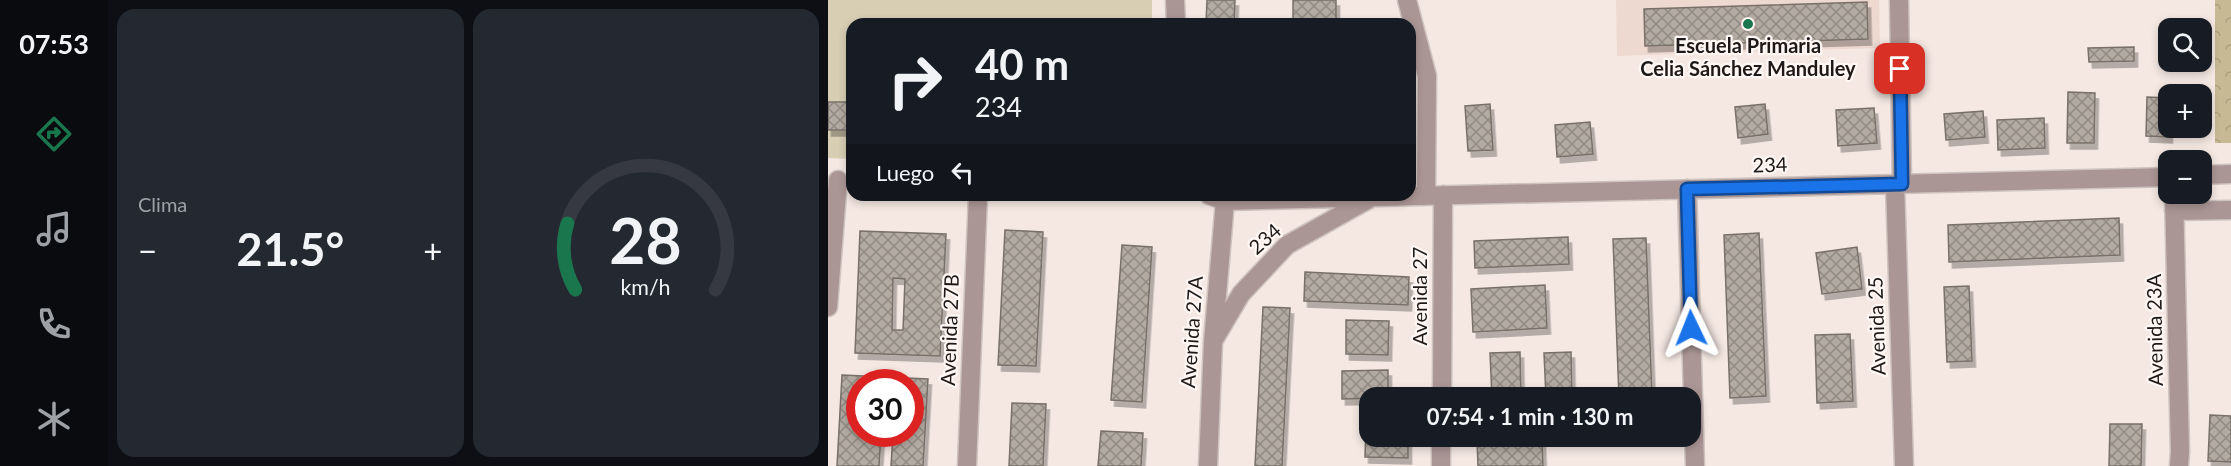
<!DOCTYPE html>
<html lang="es">
<meta charset="utf-8">
<style>
body{margin:0;font-family:Lato,sans-serif;background:#242831;color:#f1f3f6;height:100vh;display:flex;flex-direction:column;font-size:22px;white-space:nowrap}
*{box-sizing:border-box;margin:0}
p{font-size:20px;color:#9ea1a6}
.icon{flex:none;width:33px;height:33px;fill:none;stroke:currentColor;stroke-width:2;stroke-linecap:round;stroke-linejoin:round}
.map{position:relative;flex:1;overflow:hidden}
.panel{display:flex;flex-direction:column;gap:9px;padding:9px;background:#0d0f14;width:720px}
.panel>*{flex:none}
.guide{position:absolute;left:18px;top:18px;width:570px;height:183px;border-radius:18px;box-shadow:0 3px 9px #0003;background:#171b24;color:#f1f3f6;overflow:hidden}
.fabs{position:absolute;left:1330px;top:18px;display:grid;gap:12px}
.fabs a{display:grid;place-items:center;width:54px;height:54px;border-radius:12px;background:#171b24;box-shadow:0 3px 9px #0003;font-size:30px}
.speed{position:absolute;left:18px;top:369px;display:flex;gap:12px;font-size:30px;font-weight:700;text-align:center}
.speed>*{display:grid;place-content:center;width:78px;height:78px;border-radius:50%;background:#171b24;box-shadow:0 3px 9px #0003;line-height:1}
.speed .limit{border:9px solid #d22;background:#fff;color:#111}
.pin{position:absolute;display:grid;place-items:center;width:51px;height:51px;color:#fff;margin:-26px;border-radius:12px;box-shadow:0 3px 9px #0006}
.me{position:absolute;width:66px;margin:-33px;rotate:358deg;stroke-linejoin:round;filter:drop-shadow(0 0 4px #0008)}
.turn{display:flex;align-items:center;gap:21px;height:126px;padding:0 30px;font-size:27px}
.turn .icon{width:78px;height:78px;stroke-width:2.5}
.turn b{display:block;font-size:42px;line-height:51px}
.then{display:flex;align-items:center;height:57px;padding:0 30px;background:#0003;gap:12px;font-size:22px}
.big{font-size:45px;font-weight:700;line-height:1.1}
.panel .widget{flex:1;display:flex;flex-direction:column;justify-content:center;gap:9px;min-width:0;padding:0 21px;border-radius:18px;background:#242831}
.panel .dial{align-items:center;gap:0}
.dial svg{height:156px;overflow:visible;fill:none;stroke:#363941;stroke-width:7;stroke-linecap:round;text-anchor:middle}
.dial text{fill:#f1f3f6;stroke:none}
.heat{display:flex;justify-content:space-between;align-items:center;font-size:33px;direction:ltr}
.panel .tiles{flex:1;display:grid;gap:9px;grid-template-columns:repeat(2,1fr)}
.trip{position:absolute;left:531px;top:387px;width:342px;height:60px;border-radius:18px;background:#171b24;box-shadow:0 3px 9px #0003;font-weight:700;line-height:60px;text-align:center}
main{display:flex;flex:1;min-height:0}
.menu{display:flex;flex-direction:column;width:108px;justify-content:space-around;align-items:center;background:#090b0e;color:#9ea1a6}
.menu .icon{width:42px;height:42px}
.menu .active{color:#1a774d}
.menu b{font-size:27px;color:#f1f3f6}
.map>svg:first-child{display:block}
.built{fill:#edd9d0}
.green{fill:#d8ceb4}
.forest{fill:url(#forest-crowns)}
.building{fill:url(#building-cross-hatch);stroke:#797169;stroke-width:1.5;fill-rule:evenodd;filter:url(#shadow)}
.lines{fill:none;stroke-linecap:round;stroke-linejoin:round}
.minor-casing{stroke:#cec3be;stroke-width:21}
.minor{stroke:#aa9695;stroke-width:18}
.route-casing{stroke:#114b97;stroke-width:15}
.route{stroke:#1a73e8;stroke-width:10}
.poi-dot{fill:#1a774d;stroke:#fef7f3;stroke-width:2}
.labels{text-anchor:middle;stroke-width:4.5;stroke-linejoin:round;paint-order:stroke}
.poi-label{font-size:20px;font-weight:bold;fill:#1e1918;stroke:#fef7f3}
.street-label{font-size:20px;fill:#1e1918;stroke:#fef7f3}
</style>
<main>
<nav class="menu">
<b>07:53</b>
<svg class="icon active" aria-label="directions" viewBox="0 0 24 24"><path d="M12 3l9 9-9 9-9-9zM9 14v-3h6M13 9l2 2-2 2"/></svg>
<svg class="icon" aria-label="music" viewBox="0 0 24 24"><path d="M9 18V5l10-2v13"/><circle cx="6" cy="18" r="3"/><circle cx="16" cy="16" r="3"/></svg>
<svg class="icon" aria-label="phone" viewBox="0 0 24 24"><path d="M5 4h4l2 5-3 2q2 4 5 5l2-3 5 2v4C11 20 4 13 5 4z"/></svg>
<svg class="icon" aria-label="climate" viewBox="0 0 24 24"><path d="M12 3v18M4 7l16 10M4 17L20 7"/></svg>
</nav>
<section class="panel">
<div class="tiles">
<div class="widget"><p>Clima</p>
<div class="heat"><a>−</a><b class="big">21.5°</b><a>+</a></div>
</div>
<div class="widget dial"><svg viewBox="0 0 100 80">
<path d="M14 69A42 42 0 1 1 86 69"/>
<path d="M14 69A42 42 0 0 1 10 35" stroke="#1a774d"/>
<text x="50" y="56" font-size="32" font-weight="700">28</text>
<text x="50" y="72" font-size="11">km/h</text>
</svg></div>
</div>
</section>
<div class="map">
<svg width="1403" height="466" viewBox="0 0 1403 466">
<defs>
<pattern id="forest-crowns" width="20" height="18" patternUnits="userSpaceOnUse" patternTransform="scale(1.5)"><rect width="20" height="18" fill="#c7b993"/><path d="M2 6a3 3 0 1 1 6 0M12 15a3 3 0 1 1 6 0" fill="none" stroke="#aa9e7e"/></pattern>
<pattern id="building-cross-hatch" width="8" height="8" patternUnits="userSpaceOnUse" patternTransform="scale(1.5)"><rect width="8" height="8" fill="#b3aba2"/><path d="M0 0l8 8M0 8l8-8" fill="none" stroke="#918a83"/></pattern>
<filter id="shadow"><feDropShadow dx="3.5" dy="6" stdDeviation="0" flood-color="#0004"/></filter>
</defs>
<rect width="100%" height="100%" fill="#f5e8e3"/>
<path class="built" d="M788 0H1051L1052 48 789 56Z"/>
<path class="green" d="M0 0H324V24H24V159L0 158Z"/>
<path class="forest" d="M1387 0H1403V143H1387Z"/>
<path class="building" d="M379 0H407L406 24H378Z
M465 0H508V21L465 22Z
M1039 2 1040 39 817 46 816 9Z
M1306 47V61L1261 62 1260 48Z
M1240 92 1267 93 1266 143H1239Z
M1319 97 1341 98V137L1318 136Z
M0 102H24V130H0Z
M662 104 665 150 640 151 637 106Z
M937 104 940 134 910 138 907 107Z
M1046 108 1049 143 1010 146 1008 110Z
M1155 111 1157 137 1118 140 1116 114Z
M1216 118 1217 148 1170 150 1169 120Z
M762 122 765 154 729 157 727 125Z
M1291 218 1292 255 1121 262 1120 225Z
M177 230 215 232 208 366 170 365Z
M32 231 118 234 112 356 27 353ZM65 278 77 279 75 330H64Z
M931 233 938 396 902 398 896 235Z
M740 237 741 264 647 268 646 241Z
M818 238 824 397 791 398 785 239Z
M294 245 324 247 314 402 283 400Z
M1029 247 1034 289 994 294 988 253Z
M477 272 581 277 580 305 476 301Z
M717 285 719 328 645 332 643 289Z
M1141 286 1144 361 1119 362 1116 287Z
M435 307 462 308 454 466H427Z
M518 320 561 321 560 355 518 354Z
M1022 334 1025 401 989 403 987 335Z
M692 352 693 398H664L662 353Z
M743 352 744 398H718L716 353Z
M560 370V398L514 399V371Z
M14 375 100 379 95 466H63L65 434H82V382H32V434H53L51 466H9Z
M184 403 218 404 215 466H181Z
M1382 415 1403 416V462L1380 461Z
M538 424 542 425V436H580V458L537 457Z
M1282 424H1314L1313 466H1281Z
M273 431 315 433 313 466H270Z
M714 438 715 466H650L649 441Z"/>
<g class="lines">
<g class="minor-casing">
<path id="minor" d="M347 0 348 24
M579 0 599 76 598 196
M1071 0 1074 184
M1374 175 1403 174
M1067 184 1076 466
M859 189 867 466
M1346 194 1352 452 1351 466
M381 195 397 201 1341 177
M1346 211 1403 210
M0 307 10 180
M387 338 413 294 459 245 541 199
M614 398 615 195
M139 466 150 195
M380 466 385 342 397 201
M613 466V436"/>
</g>
<use href="#minor" class="minor"/>
</g>
<g class="lines">
<g class="route-casing">
<path id="route" d="M863 328 859 189 1074 184 1072 69"/>
</g>
<use href="#route" class="route"/>
</g>
<circle class="poi-dot" cx="920" cy="24" r="6"/>
<g class="labels">
<g class="poi-label">
<text x="920" y="53">Escuela Primaria<tspan x="920" dy="23">Celia Sánchez Manduley</tspan></text>
</g>
<g class="street-label">
<text transform="translate(942 165) rotate(-2)" y="7">234</text>
<text transform="translate(437 239) rotate(-41)" y="7">234</text>
<text transform="translate(592 296) rotate(-90)" y="7">Avenida 27</text>
<text transform="translate(1049 326) rotate(-92)" y="7">Avenida 25</text>
<text transform="translate(122 330) rotate(-88)" y="7">Avenida 27B</text>
<text transform="translate(1327 330) rotate(-91)" y="7">Avenida 23A</text>
<text transform="translate(364 332) rotate(-86)" y="7">Avenida 27A</text>
</g>
</g>
</svg>
<div class="fabs">
<a><svg class="icon" aria-label="search" viewBox="0 0 24 24"><circle cx="10" cy="10" r="6"/><path d="M15 15l6 6"/></svg></a>
<a>+</a>
<a>−</a>
</div>
<div class="speed"><div class="limit">30</div></div>
<div class="pin" style="left:1072px;top:69px;background:#d93025"><svg class="icon" aria-label="arrive" viewBox="0 0 24 24"><path d="M6 21V4h12l-3 4 3 4H6"/></svg></div>
<svg class="me" style="left:863px;top:328px" viewBox="-20 -20 40 40"><path d="M0-17L14 15 0 8-14 15z" fill="#1a73e8" stroke="#fff" stroke-width="4"/></svg>
<div class="trip">07:54 · 1 min · 130 m</div>
<div class="guide">
<div class="turn"><svg class="icon" aria-label="right" viewBox="0 0 24 24"><path d="M7 20v-9h11M14 6l5 5-5 5"/></svg><div><b>40 m</b>234</div></div>
<div class="then">Luego<svg class="icon" aria-label="left" viewBox="0 0 24 24"><path d="M17 20v-9H6M10 6l-5 5 5 5"/></svg></div>
</div>
</div>
</main>
